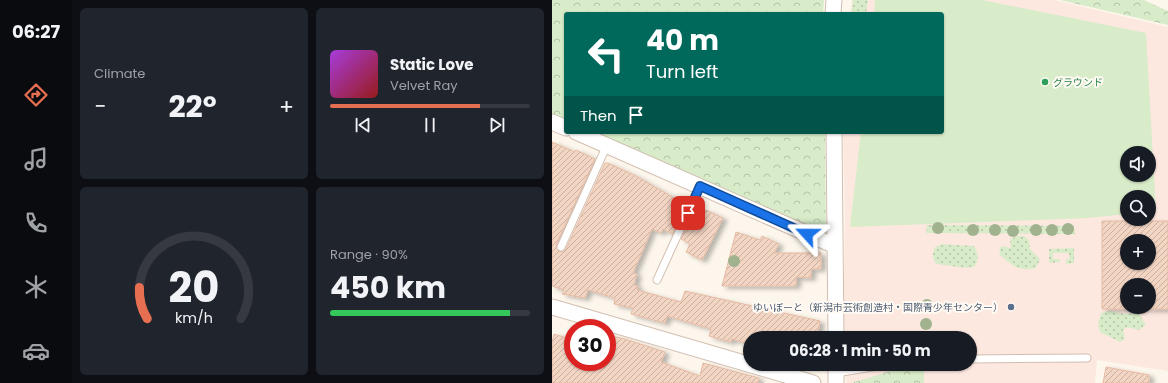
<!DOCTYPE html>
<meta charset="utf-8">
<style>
body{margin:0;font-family:Poppins,"Noto Sans JP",sans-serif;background:#20242c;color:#f1f3f6;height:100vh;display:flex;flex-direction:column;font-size:15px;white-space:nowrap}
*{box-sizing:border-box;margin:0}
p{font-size:13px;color:#9ea1a6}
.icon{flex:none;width:22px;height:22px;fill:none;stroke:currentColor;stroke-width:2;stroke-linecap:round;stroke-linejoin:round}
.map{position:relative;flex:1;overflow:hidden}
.drawer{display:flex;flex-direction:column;gap:8px;padding:8px;background:#0d0f14;width:480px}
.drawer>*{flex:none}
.banner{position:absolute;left:12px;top:12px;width:380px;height:122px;border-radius:4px;box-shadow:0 1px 3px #0004;background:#00695c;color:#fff;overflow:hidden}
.fabs{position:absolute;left:568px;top:146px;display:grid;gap:8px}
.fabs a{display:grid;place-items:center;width:36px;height:36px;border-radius:50%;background:#171b24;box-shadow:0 1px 3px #0004;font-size:20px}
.speed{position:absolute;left:12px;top:319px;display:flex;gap:8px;font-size:20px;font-weight:700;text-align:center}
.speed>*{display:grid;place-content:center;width:52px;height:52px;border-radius:50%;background:#171b24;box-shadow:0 1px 3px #0004;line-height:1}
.speed .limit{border:6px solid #d22;background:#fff;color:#111}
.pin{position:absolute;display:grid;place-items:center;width:34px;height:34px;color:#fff;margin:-17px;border-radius:8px;box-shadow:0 2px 6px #0006}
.me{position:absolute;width:44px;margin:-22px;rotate:294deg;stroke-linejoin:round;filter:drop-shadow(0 0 3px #0008)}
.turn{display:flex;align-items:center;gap:14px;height:84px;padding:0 16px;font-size:18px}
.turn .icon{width:52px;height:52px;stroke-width:2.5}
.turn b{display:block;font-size:28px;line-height:34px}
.then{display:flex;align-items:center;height:38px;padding:0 16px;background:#0003;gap:8px;font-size:15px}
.big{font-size:30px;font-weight:700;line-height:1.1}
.drawer .widget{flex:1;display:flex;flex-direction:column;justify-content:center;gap:6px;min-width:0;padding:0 14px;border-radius:6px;background:#20242c}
.drawer .dial{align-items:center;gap:0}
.dial svg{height:104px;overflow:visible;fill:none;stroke:#363941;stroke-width:7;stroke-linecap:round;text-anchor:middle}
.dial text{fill:#f1f3f6;stroke:none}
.song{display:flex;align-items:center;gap:12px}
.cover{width:48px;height:48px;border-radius:6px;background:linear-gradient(135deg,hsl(280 70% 55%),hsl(0 70% 35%))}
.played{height:4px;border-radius:2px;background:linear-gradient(90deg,#e76f51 75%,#363941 75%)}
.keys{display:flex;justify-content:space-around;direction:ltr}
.heat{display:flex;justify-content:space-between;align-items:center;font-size:22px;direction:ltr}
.charge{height:6px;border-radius:3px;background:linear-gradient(90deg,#34c759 90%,#363941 0)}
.drawer .tiles{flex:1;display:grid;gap:8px;grid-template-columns:repeat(2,1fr)}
.trip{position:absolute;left:191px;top:331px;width:234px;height:40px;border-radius:20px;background:#171b24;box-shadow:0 1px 3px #0004;font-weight:700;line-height:40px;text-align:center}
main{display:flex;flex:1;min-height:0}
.tab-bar{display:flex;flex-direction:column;width:72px;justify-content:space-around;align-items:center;background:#090b0e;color:#9ea1a6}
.tab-bar .icon{width:28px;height:28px}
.tab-bar .active{color:#e76f51}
.tab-bar b{font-size:18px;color:#f1f3f6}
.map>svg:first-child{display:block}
.commercial{fill:#fde8e0;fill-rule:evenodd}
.grass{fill:url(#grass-dots)}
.forest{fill:url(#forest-crowns)}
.park{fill:#d8ecc9;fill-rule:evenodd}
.building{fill:url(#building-hatch);stroke:#e6bba3;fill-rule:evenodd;filter:url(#shadow)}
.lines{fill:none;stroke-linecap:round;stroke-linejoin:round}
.lane-casing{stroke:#d1beb0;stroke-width:9}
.street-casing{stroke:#d1beb0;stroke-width:17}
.lane{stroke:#fff;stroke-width:7}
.street{stroke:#fff;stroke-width:15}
.tree{fill:#a0b28e}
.route-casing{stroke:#114b97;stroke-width:10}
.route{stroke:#1a73e8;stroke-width:7}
.leisure-dot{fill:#2e9e5b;stroke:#fffaf3;stroke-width:1.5}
.service-dot{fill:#5c6f8a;stroke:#fffaf3;stroke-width:1.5}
.labels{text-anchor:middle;stroke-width:4;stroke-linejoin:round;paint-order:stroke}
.leisure-label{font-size:10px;fill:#27864d;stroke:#fffaf3;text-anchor:start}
.service-label{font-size:10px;fill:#4e5e75;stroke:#fffaf3;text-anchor:end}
</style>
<main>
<nav class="tab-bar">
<b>06:27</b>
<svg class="icon active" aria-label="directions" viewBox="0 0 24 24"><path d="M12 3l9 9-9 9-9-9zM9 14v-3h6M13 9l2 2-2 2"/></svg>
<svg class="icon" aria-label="music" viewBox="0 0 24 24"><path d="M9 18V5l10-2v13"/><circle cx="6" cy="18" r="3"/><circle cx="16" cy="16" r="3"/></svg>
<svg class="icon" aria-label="phone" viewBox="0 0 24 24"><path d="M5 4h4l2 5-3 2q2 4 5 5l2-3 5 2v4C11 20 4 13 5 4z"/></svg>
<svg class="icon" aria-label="climate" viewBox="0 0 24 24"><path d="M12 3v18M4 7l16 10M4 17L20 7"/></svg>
<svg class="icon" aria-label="car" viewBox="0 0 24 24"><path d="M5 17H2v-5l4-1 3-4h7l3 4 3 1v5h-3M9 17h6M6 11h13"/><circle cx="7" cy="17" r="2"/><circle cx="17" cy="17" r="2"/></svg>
</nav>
<section class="drawer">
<div class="tiles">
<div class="widget"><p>Climate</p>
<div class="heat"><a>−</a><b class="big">22°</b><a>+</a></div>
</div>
<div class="widget">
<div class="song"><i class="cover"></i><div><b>Static Love</b><p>Velvet Ray</p></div></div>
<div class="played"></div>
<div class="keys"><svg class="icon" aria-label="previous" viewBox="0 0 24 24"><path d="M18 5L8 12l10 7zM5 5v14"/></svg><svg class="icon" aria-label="pause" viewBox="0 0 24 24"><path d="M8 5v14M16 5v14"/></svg><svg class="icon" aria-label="next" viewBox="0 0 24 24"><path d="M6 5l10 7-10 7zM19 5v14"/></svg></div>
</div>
<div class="widget dial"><svg viewBox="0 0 100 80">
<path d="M14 69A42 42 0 1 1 86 69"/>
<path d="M14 69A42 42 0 0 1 8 45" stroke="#e76f51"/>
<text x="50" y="56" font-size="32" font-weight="700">20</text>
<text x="50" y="72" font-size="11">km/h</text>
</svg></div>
<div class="widget"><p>Range · 90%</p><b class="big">450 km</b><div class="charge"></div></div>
</div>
</section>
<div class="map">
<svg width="616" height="383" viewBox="0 0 616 383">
<defs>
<pattern id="grass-dots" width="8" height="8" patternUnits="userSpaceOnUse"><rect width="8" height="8" fill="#d8ecc9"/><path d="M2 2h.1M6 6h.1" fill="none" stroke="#b4c2a5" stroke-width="1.8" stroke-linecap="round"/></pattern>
<pattern id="forest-crowns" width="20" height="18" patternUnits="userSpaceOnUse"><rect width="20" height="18" fill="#d8ecc9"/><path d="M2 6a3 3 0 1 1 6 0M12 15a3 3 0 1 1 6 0" fill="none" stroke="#b4c2a5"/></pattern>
<pattern id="building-hatch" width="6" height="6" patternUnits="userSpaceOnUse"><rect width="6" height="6" fill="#f3d5c3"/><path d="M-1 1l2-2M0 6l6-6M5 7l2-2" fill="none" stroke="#cab0a1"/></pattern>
<filter id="shadow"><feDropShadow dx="4.5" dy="2.5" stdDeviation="2" flood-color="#0004"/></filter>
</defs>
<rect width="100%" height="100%" fill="#fdf6ec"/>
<path class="commercial" d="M300 0H502L616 27V371L545 360 543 383H295L290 364H418V338H291L293 218 291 132H390V14H298ZM575 153H597V175H575ZM575 197H597V219H575ZM575 241H597V263H575ZM575 285H597V307H575Z"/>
<path class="grass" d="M301 0H316L314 14H299Z
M375 225 522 226 523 234 374 233Z
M466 236H472L477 240 478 249 488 259 484 268C466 272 459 265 447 254L449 246 459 248 458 239Z
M390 244 422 246C426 254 428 259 422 267L414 268 384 264C380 257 380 254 383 247Z
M522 248V263L514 264V259H517V253H501V259H508V262L497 263V249Z
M557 311 573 314 586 312 594 325 587 330 575 327 571 330 573 339 568 342 548 332 546 325 549 313Z"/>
<path class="forest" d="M0 0H272L271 14H14V122L0 116Z
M508 0H592L616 11V25Z
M34 132H273L274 235Z
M291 336H362V338H291Z
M352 367 372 369V383H299Z"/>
<path class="park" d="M323 0H430L594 33 604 211 597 212V197H575V214L536 218 298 227 309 132H390V14H322ZM575 153H597V175H575Z"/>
<path class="building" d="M0 142 23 152 24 150 43 159 4 245 7 251 10 252 14 249 53 163H56L84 176 134 205 121 234 111 229 109 233 100 229 81 273 85 274 82 285 86 286 85 290 129 302 133 291 268 321 265 338H198V344L180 339 179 342 157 336 159 329 115 316 113 323 79 314 81 308 62 304 63 298 36 290 33 298 10 294 12 290 0 286Z
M154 210 171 218 150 260 134 252 138 244 129 239 142 211 151 216Z
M550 221H616V309H550ZM575 241H597V263H575ZM575 285H597V307H575Z
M184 232 208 240 210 236 227 244 222 253H269V269H259V278L244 277V286H170Z
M2 334 21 340V362H55V335L73 339 113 352 109 362 148 376 151 363 207 378 206 383H0V342Z
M554 367 597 375V383H551Z"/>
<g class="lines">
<g class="lane-casing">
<path id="lane" d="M9 247 55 145
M105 280 148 186
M418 359 535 358
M284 373 338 364"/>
</g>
<g class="street-casing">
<path id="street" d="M281 14 282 0
M0 122 14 128
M24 132 283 246
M282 132 284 338
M0 307 261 383
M284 364V383"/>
</g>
<use href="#lane" class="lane"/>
<use href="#street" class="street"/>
</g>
<g class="tree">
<circle cx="386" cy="228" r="6"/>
<circle cx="516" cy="229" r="6"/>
<circle cx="421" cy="230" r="6"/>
<circle cx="443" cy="230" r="6"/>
<circle cx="484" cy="230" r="6"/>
<circle cx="500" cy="230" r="6"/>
<circle cx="461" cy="231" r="6"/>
<circle cx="182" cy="261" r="6"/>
<circle cx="375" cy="305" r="6"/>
<circle cx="374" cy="324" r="6"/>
</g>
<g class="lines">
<g class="route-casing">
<path id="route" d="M136 213 148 186 255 234"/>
</g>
<use href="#route" class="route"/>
</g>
<circle class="leisure-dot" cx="493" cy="82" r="4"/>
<circle class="service-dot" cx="459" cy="307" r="4"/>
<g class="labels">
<g class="leisure-label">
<text x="501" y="86">グラウンド</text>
</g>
<g class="service-label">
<text x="451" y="311">ゆいぽーと（新潟市芸術創造村・国際青少年センター）</text>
</g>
</g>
</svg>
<div class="fabs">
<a><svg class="icon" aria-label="sound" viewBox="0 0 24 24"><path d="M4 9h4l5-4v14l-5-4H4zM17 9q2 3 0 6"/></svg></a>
<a><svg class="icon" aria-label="search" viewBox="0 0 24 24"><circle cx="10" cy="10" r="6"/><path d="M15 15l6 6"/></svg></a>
<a>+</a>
<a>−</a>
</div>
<div class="speed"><div class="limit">30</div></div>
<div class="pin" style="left:136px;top:213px;background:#d93025"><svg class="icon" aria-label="arrive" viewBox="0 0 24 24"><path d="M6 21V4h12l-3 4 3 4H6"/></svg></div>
<svg class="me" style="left:255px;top:234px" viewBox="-20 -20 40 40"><path d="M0-17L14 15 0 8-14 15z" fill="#1a73e8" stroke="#fff" stroke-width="4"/></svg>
<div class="trip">06:28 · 1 min · 50 m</div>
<div class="banner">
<div class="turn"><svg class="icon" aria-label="left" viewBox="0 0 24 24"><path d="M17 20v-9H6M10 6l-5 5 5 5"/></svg><div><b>40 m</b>Turn left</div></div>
<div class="then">Then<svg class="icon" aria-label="arrive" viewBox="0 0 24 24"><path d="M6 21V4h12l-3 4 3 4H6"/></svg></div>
</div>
</div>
</main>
